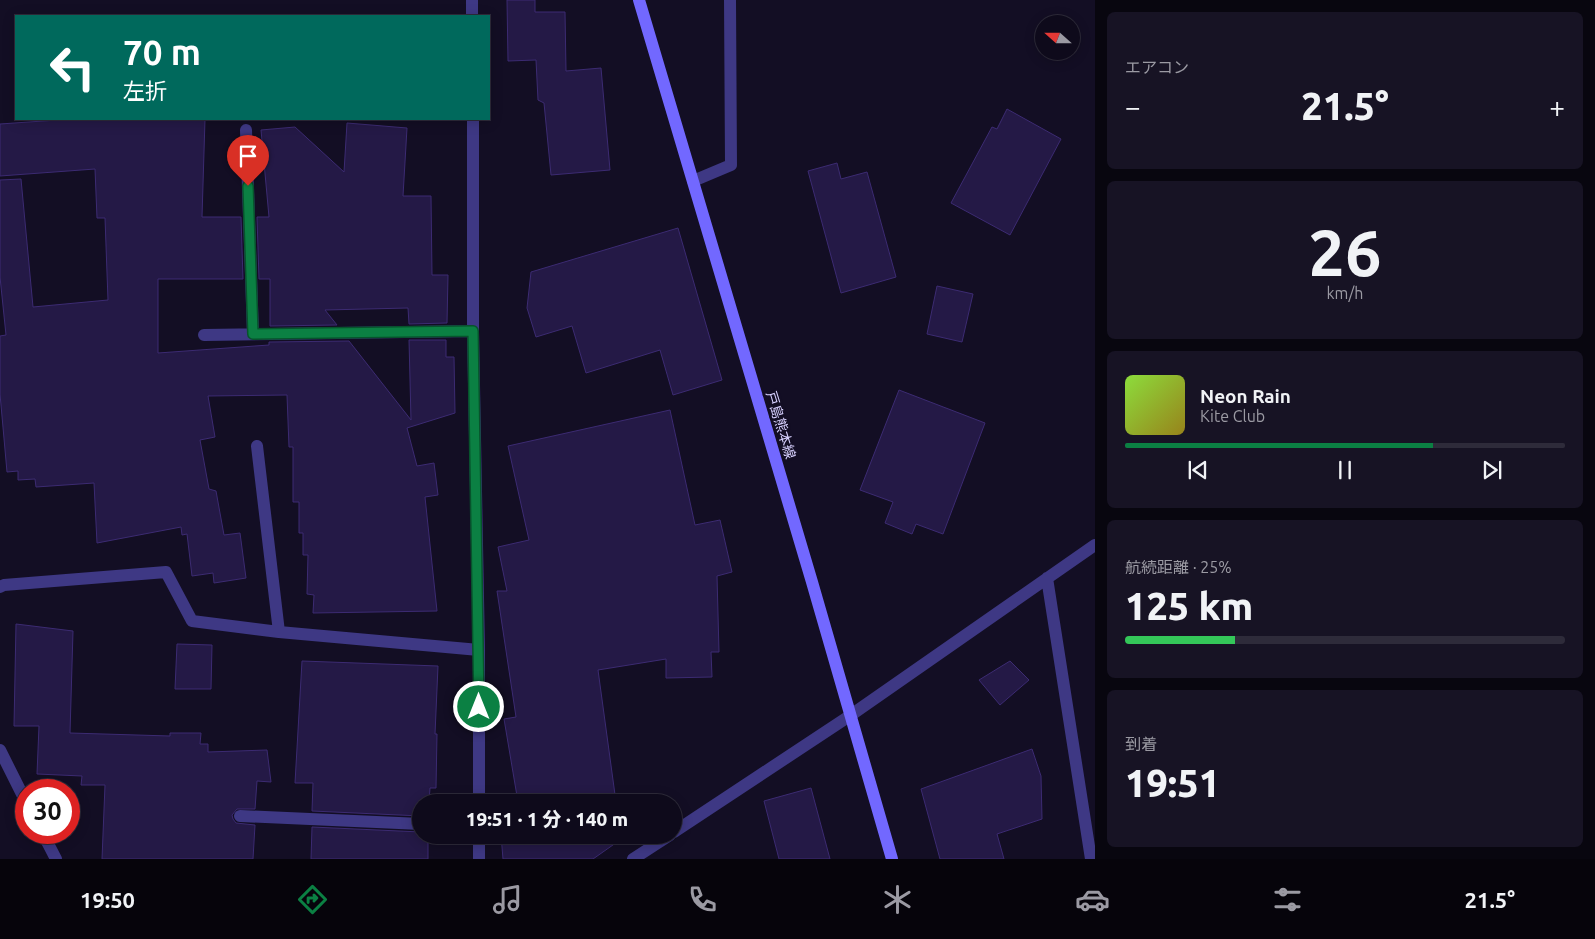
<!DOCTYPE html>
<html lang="ja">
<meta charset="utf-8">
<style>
body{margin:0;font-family:Ubuntu,"Noto Sans JP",sans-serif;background:#171324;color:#f1f3f6;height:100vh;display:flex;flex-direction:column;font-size:19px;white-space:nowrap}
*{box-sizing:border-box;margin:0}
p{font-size:16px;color:#9b9aa3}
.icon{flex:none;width:28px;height:28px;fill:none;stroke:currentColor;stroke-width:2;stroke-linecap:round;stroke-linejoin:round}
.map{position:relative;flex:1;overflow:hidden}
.side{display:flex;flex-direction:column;gap:12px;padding:12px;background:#08060f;width:500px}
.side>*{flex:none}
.banner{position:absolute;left:15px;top:15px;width:475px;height:105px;border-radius:0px;box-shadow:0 2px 12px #0003,0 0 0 1px #2e2b3a;background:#00695c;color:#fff;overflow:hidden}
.needle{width:32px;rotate:291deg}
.controls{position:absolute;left:1035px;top:15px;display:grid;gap:10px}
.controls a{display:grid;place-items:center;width:45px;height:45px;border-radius:50%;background:#0e0a1b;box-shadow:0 2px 12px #0003,0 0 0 1px #2e2b3a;font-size:25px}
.speed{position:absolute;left:15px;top:779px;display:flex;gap:10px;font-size:25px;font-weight:700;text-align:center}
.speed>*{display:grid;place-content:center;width:65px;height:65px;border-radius:50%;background:#0e0a1b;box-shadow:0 2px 12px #0003,0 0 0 1px #2e2b3a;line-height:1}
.speed .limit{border:8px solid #d22;background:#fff;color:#111}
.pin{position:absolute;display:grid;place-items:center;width:42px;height:42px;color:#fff;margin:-51px -21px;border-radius:50% 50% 50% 0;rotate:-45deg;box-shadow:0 0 5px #0007}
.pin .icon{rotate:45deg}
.me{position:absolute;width:55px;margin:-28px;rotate:0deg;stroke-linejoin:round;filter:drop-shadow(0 0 4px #0008)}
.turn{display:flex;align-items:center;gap:18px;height:105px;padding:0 25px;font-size:22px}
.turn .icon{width:65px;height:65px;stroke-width:2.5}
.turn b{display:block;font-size:35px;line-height:42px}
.big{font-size:38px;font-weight:800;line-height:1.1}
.side .widget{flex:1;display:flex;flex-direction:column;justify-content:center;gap:8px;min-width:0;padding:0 18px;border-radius:8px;background:#171324}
.side .dial{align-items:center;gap:0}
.dial b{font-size:65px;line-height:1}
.song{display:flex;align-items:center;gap:15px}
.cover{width:60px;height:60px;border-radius:8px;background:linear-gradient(135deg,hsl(90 70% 55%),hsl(50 70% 35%))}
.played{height:5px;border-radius:2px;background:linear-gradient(90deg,#0b8043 70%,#2e2b3a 70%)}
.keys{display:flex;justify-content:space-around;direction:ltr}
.heat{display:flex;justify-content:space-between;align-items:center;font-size:28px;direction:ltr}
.charge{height:8px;border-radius:4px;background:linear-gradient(90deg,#34c759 25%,#2e2b3a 0)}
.trip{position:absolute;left:412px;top:794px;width:270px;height:50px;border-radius:25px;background:#0e0a1b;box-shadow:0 2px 12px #0003,0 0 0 1px #2e2b3a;font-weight:800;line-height:50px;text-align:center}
.menu{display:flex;height:80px;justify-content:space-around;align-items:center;background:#06040b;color:#9b9aa3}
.menu .icon{width:35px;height:35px}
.menu .current{color:#0b8043}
.menu b{font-size:22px;color:#f1f3f6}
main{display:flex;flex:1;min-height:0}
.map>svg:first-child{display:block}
.building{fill:#241946;stroke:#3c2b72}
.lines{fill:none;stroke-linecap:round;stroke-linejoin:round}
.street{stroke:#3e3884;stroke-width:12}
.secondary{stroke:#7268ff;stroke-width:12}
.route-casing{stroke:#07532c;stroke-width:12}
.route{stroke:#0b8043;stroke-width:9}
.labels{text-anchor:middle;stroke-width:5;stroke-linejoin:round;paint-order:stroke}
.street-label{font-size:14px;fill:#d8d1ff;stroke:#130e24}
</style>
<main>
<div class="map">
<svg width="1095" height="859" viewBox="0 0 1095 859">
<rect width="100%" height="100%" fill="#130e24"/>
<path class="building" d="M507 0H535V12H565L566 71 601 68 610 170 551 175 544 103 538 100 536 60 508 61Z
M1007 109 1061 139 1010 235 951 203 992 127 997 129Z
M72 119H205L202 217H241L243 279H158V353L269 345V342L349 341 411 420 409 340H446V357H454L455 413 407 428 417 466 434 463 438 495 425 497 437 611 313 613 314 595 307 594 308 555H303V533H299V502H293V447H289L287 395 208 396 215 437 200 440 209 489 216 491 224 535 240 533 246 578 214 583 213 573 192 576 187 534 182 535 181 527 97 543 94 483 36 487 35 479 18 480V471L7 472 0 394V336L6 335 0 277V180L21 179 33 307 108 300 105 218H97L95 169 0 176V124Z
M347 123 407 128 403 196H431L432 275H448L447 323 409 324 408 308 325 310 337 325 270 326V279H259L257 217H269L261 130 295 127 344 172Z
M837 163 841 179 867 172 896 277 841 293 808 171Z
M678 228 722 380 673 395 660 350 586 373 572 326 536 337 527 308 531 272Z
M937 286 973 294 962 342 927 334Z
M899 390 985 423 943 534 916 524 912 534 885 523 893 502 860 490Z
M670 410 695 525 720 520 732 572 717 576 719 652H711L712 677 666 678V659L598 670 616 802H518L504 719 516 717 497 591H507L498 547 529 540 508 446Z
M16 624 73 631 70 733 170 736V733H201L200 744H208V752L267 750 271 782 257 781 255 809H237L232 815 233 819 236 823 255 825 253 859H102L105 785H81L82 776 37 774 39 726H14Z
M177 644 212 645 211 689H175Z
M302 661 438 666 435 734H437L436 788H430L429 802H421V816L312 811 313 783H295Z
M1010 661 1029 680 1000 705 979 680Z
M1032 749 1041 776 1042 819 997 834 1004 859H940L921 789Z
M811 788 830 859H779L764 801Z
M312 827 421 832V835H428V859H311Z
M501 835H620V840L593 859H503Z"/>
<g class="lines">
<path class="street" d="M472 0V16
M473 119V331L479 650V802
M246 130 253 334
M693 181 731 165 730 0
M204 335 473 331
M257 446 279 632
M1047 578 1091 859
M0 587 4 585 166 572 192 621 279 632 479 650
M0 750 26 802
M240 816 421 824
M42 832 56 859
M674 832 851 715 1095 545
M479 835V859
M633 859 670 835"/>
<path class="secondary" d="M639 0 812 582 892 859"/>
</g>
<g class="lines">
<g class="route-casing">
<path id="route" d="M248 186 253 334 473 331 479 707"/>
</g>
<use href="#route" class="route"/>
</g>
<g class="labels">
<g class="street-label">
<text transform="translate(781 425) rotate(73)" y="5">戸島熊本線</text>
</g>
</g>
</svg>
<div class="controls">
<a><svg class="needle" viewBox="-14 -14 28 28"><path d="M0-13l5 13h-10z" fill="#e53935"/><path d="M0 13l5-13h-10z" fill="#9b9aa3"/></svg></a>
</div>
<div class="speed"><div class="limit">30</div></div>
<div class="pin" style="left:248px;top:186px;background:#d93025"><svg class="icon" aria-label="arrive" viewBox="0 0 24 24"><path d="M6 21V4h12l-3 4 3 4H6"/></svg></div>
<svg class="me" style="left:479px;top:707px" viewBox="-20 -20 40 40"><circle r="17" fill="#0b8043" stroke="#fff" stroke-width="3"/><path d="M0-11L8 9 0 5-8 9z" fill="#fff"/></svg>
<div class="trip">19:51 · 1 分 · 140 m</div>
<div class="banner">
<div class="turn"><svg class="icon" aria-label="left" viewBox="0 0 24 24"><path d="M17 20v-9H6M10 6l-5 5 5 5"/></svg><div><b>70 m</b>左折</div></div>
</div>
</div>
<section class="side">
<div class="widget"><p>エアコン</p>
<div class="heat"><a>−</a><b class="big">21.5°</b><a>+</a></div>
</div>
<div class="widget dial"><b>26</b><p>km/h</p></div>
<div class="widget">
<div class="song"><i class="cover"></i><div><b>Neon Rain</b><p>Kite Club</p></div></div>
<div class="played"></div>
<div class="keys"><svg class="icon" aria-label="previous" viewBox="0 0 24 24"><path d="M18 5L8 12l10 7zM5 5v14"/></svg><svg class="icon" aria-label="pause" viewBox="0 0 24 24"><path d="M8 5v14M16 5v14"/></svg><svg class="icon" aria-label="next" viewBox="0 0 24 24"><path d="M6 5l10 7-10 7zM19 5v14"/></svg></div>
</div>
<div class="widget"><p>航続距離 · 25%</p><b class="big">125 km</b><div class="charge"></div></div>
<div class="widget"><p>到着</p><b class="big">19:51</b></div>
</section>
</main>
<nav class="menu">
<b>19:50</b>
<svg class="icon current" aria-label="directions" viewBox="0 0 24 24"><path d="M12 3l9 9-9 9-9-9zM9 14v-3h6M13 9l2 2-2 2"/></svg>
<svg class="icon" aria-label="music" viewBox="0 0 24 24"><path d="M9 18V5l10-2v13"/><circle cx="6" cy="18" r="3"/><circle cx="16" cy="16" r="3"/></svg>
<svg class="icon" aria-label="phone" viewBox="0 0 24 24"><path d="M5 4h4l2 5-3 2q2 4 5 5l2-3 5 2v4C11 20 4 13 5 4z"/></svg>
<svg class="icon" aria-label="climate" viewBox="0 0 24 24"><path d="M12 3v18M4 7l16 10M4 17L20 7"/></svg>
<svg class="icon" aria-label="car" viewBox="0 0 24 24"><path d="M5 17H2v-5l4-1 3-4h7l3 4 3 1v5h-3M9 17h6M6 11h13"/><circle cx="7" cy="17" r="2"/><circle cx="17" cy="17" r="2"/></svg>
<svg class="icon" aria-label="filters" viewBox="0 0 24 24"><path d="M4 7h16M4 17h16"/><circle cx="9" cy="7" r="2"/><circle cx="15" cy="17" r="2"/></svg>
<b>21.5°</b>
</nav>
